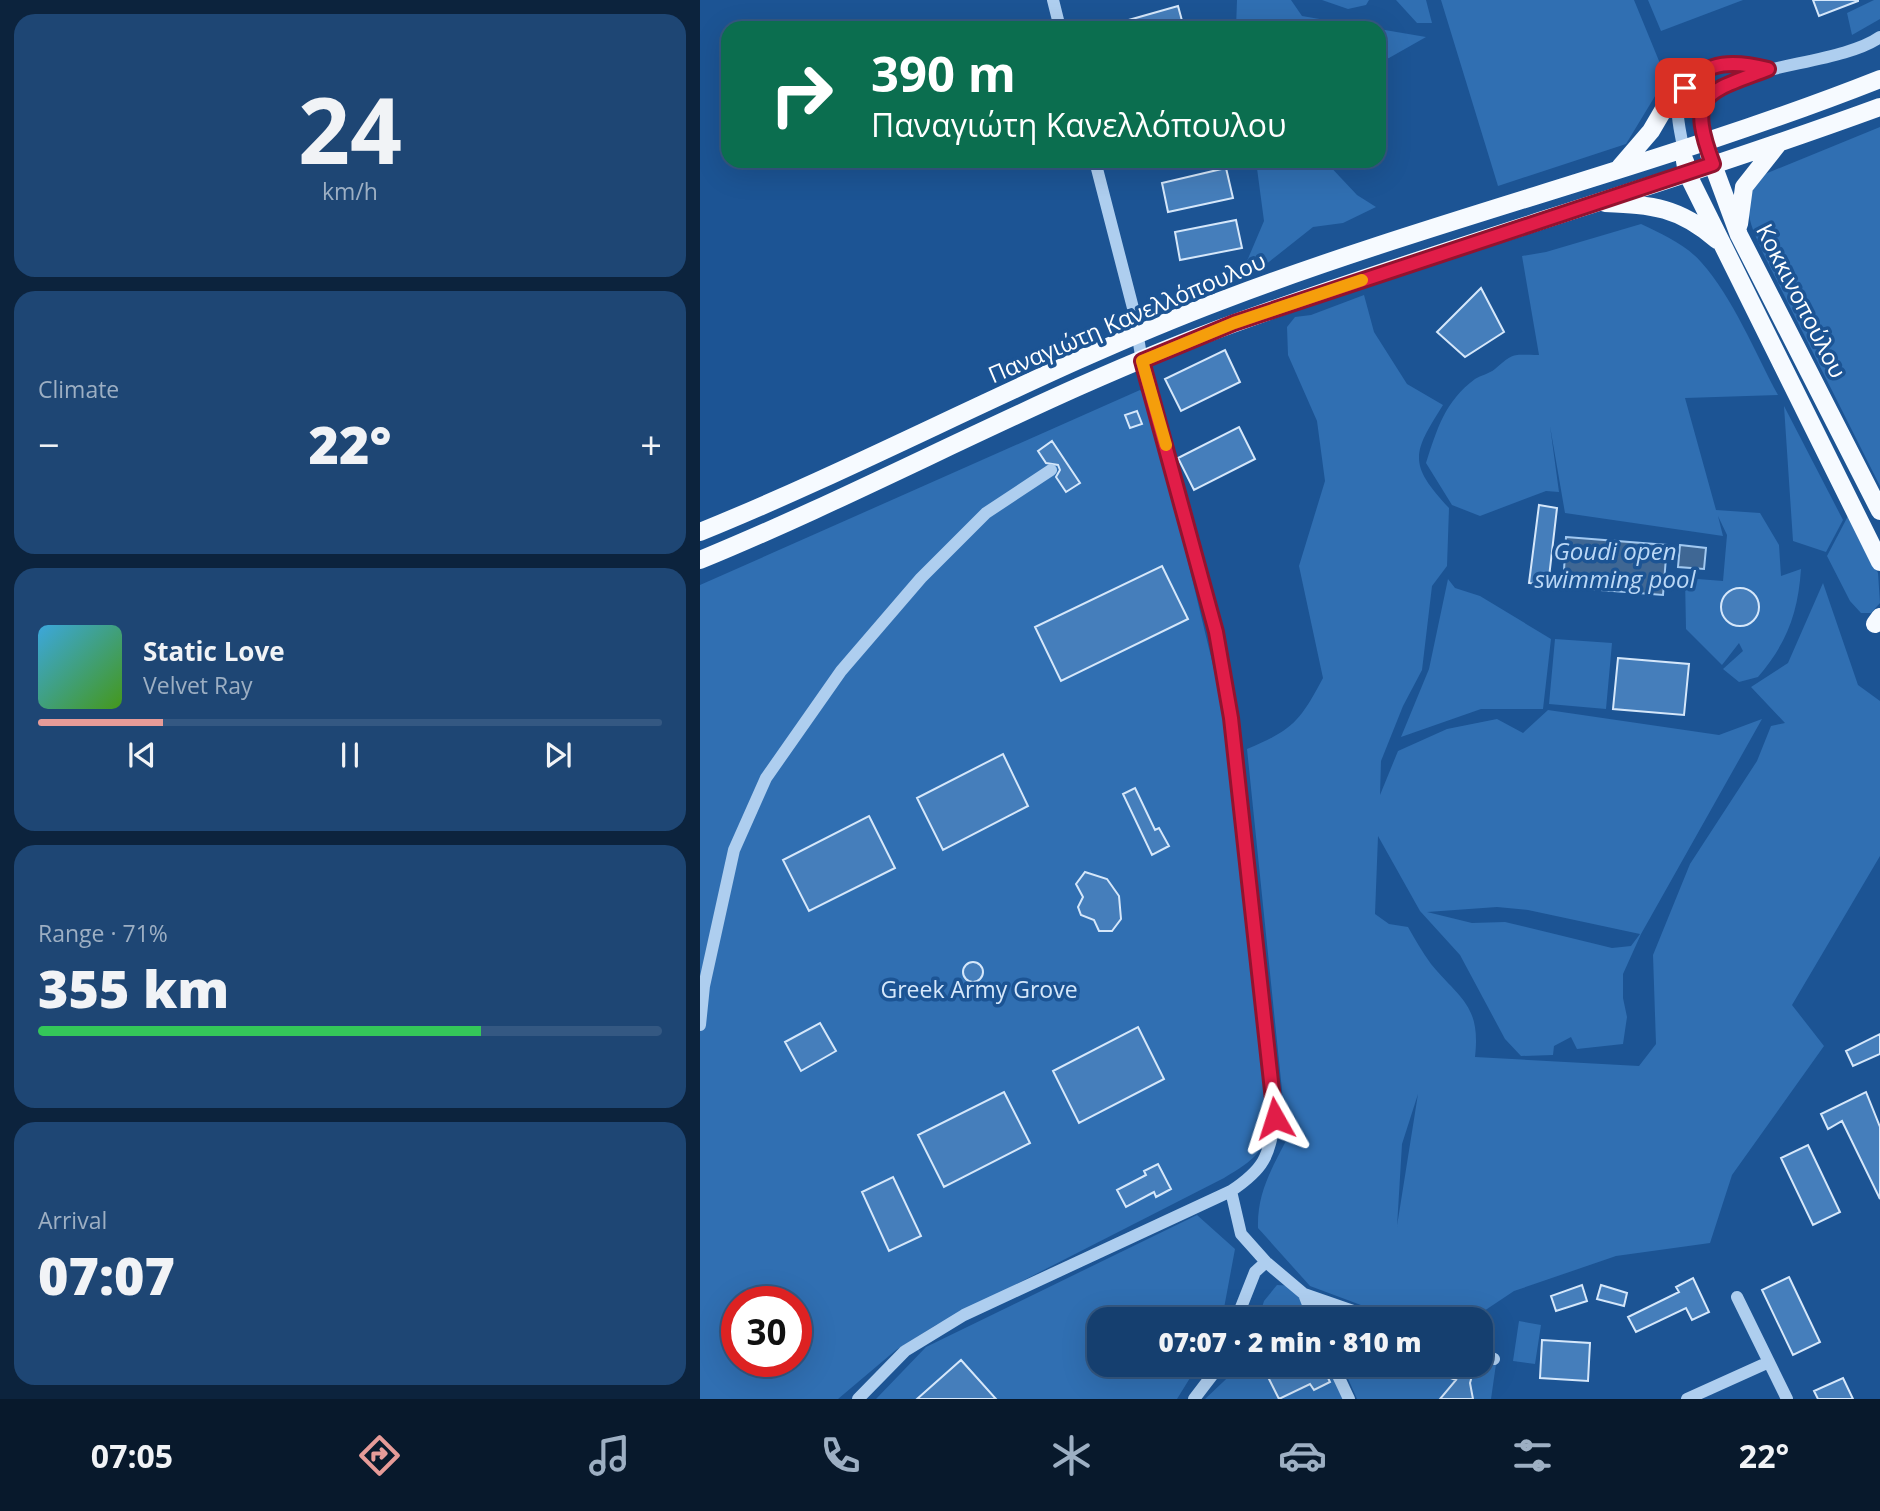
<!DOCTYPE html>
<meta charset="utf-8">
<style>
body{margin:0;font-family:"Open Sans",sans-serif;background:#1e4674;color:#f1f3f6;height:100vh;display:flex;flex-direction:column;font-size:26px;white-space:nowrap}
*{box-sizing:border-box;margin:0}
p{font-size:23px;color:#9dafc3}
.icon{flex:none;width:38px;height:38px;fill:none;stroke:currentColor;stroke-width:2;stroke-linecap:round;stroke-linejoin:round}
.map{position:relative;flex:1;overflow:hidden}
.side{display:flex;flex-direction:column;gap:14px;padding:14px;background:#0c233d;width:700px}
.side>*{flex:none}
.hud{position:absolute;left:21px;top:21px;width:665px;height:147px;border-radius:21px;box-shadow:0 7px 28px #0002,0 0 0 2px #345882;background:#0b6e4f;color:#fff;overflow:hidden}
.speed{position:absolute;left:21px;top:1286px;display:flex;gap:14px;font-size:35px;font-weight:700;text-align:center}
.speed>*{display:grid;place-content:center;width:91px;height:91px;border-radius:50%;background:#153f6f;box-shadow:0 7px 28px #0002,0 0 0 2px #345882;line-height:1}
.speed .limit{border:10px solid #d22;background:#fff;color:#111}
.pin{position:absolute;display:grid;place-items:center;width:60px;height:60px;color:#fff;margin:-30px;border-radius:14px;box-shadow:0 4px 10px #0006}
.me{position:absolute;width:77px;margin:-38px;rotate:354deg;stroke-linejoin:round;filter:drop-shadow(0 0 5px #0008)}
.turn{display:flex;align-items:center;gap:24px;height:147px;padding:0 35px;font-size:32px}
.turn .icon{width:91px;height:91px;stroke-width:2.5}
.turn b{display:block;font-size:49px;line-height:60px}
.big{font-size:52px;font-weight:800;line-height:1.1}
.side .tile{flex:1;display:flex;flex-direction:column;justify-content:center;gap:10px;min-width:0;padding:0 24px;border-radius:21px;background:#1e4674}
.side .dial{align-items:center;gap:0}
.dial b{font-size:91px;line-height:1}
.song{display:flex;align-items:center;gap:21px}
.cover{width:84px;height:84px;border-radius:10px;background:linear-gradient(135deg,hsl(200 70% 55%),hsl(100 70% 35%))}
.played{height:7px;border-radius:4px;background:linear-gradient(90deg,#e69b98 20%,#345882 20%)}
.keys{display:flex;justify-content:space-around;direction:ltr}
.heat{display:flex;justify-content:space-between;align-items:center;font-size:38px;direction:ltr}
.charge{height:10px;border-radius:5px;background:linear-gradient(90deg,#34c759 71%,#345882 0)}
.trip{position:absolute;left:387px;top:1307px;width:406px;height:70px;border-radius:21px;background:#153f6f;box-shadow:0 7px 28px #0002,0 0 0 2px #345882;font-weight:800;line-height:70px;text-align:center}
.dock{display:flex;height:112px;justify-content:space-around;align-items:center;background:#08192c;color:#9dafc3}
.dock .icon{width:49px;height:49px}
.dock .on{color:#e69b98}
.dock b{font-size:32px;color:#f1f3f6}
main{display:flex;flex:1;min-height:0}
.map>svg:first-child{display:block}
.green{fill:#306fb2;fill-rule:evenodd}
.water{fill:#3f6794;stroke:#a2c9f1;stroke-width:2}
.building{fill:#457ebb;stroke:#d5e7fa;stroke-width:2}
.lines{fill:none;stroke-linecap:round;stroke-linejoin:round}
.minor{stroke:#aeceef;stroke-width:12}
.major{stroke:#f6faff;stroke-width:18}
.route-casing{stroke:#92132f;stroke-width:18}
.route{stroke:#e11d48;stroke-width:12}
.slow{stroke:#f59e0b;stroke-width:12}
.labels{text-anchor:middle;stroke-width:7;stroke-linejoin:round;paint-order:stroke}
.street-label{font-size:23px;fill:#fff;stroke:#1c5494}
.park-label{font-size:23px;fill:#d5e7fa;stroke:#1c5494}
.water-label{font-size:24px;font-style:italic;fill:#bbd8f6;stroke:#1c5494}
</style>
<main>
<section class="side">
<div class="tile dial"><b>24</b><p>km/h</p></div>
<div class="tile"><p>Climate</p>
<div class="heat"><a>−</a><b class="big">22°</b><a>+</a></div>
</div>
<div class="tile">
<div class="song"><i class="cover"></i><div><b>Static Love</b><p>Velvet Ray</p></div></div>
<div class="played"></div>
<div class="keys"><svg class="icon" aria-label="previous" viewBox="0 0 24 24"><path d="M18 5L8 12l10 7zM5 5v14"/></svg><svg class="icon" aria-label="pause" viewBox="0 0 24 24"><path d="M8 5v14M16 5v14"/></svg><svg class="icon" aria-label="next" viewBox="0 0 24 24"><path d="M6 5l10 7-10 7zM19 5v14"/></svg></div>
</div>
<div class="tile"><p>Range · 71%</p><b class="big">355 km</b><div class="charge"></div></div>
<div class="tile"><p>Arrival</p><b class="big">07:07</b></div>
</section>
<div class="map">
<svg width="1180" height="1399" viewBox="0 0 1180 1399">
<rect width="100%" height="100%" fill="#1c5494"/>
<path class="green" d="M537 0H591L602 16 672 28H536Z
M622 0H669L666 5 648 9Z
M696 0H726L732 23H717Z
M741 0H934L966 78 926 144 798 186Z
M948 0H1043L961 31Z
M1174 0H1180V19L1152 35 1147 13Z
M679 29 726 37 689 58 679 60Z
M1180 127V486L1064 255C1050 223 1037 202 1065 174Z
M556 161H625L657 195 676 207 643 223 613 227 555 273 547 261 564 221Z
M941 224C962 234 985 244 1001 262 1034 299 1054 351 1078 395L985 398 1016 510 1060 513 1079 545 1081 576 1101 569C1098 613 1087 643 1058 677L1039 682 1023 669 1043 651 1039 643 1022 665 986 629 985 578 1023 581 1027 535 1018 516 1023 536 865 513 850 426 859 492 846 491 780 516 752 505 726 463C737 429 745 401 775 379 781 375 789 374 795 369 815 352 811 355 839 355L822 256 846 252Z
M664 295 674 332 707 384 743 405C712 454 708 464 749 508L747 566 732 586 722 670 703 706 681 761 680 795 698 751 747 729 797 719 823 733 848 710 1019 735 1062 719 941 934 923 974V998L927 1017 923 1044 877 1049 871 1037 854 1046 853 1055 821 1056 805 1039 760 955 720 911 678 836 675 914 689 924 708 927C715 939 722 952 731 964 760 999 781 1005 775 1057L939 1066 956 1044 953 955 990 864 1057 761 1071 726 1085 723 1051 687 1088 663 1123 583 1158 685 1180 701V856L1092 1005 1124 1046 1032 1175 1010 1243 916 1256 814 1291 772 1319 701 1320 610 1286 558 1228C557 1193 571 1170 587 1139L547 749C593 730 600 721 623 678L599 566 625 481 617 421 588 355 587 327 595 317 611 315ZM797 907 828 910 940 934 931 946 912 948 805 922 772 923 727 912ZM718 1094 697 1226V1227L702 1144Z
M440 390 444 395 457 434 528 727 571 1117C565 1153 555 1159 524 1178L236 1325 196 1350 138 1399H0V585ZM37 1302H96V1362H37Z
M1084 406 1143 520 1126 552 1093 541Z
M1148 516 1178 573 1180 603 1171 613H1161L1150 601 1127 556Z
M748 579 755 588 780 596 851 639 843 709H781L701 737 729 669Z
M855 639 912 643 906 709 849 704Z
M497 1215 535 1249 522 1319 399 1320V1365H498L477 1399H176L226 1347Z
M577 1285 595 1286 612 1320H558L564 1301Z
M613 1303 662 1319H621Z
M819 1321 841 1325 835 1364 813 1361Z
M781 1359 796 1364 791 1399H657L642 1365H780Z
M541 1365H635L652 1399H505Z"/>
<path class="water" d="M866 537 967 545 963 595 863 587Z
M980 545 1006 548 1004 569 978 567Z"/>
<path class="building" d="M1113 0H1158V1L1119 16Z
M478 6 484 28H412L411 25Z
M526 168 533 198 468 212 462 183Z
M536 220 542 248 480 260 475 232Z
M781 288 804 332 765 357 737 332Z
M525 350 540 382 481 411 465 379Z
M437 411 442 424 430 428 425 415Z
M539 427 555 459 494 490 478 458Z
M352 441 380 483 366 492 356 477 360 470 358 465 346 463 338 451Z
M839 505 857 508 848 586 829 583Z
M462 566 488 619 361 681 335 627Z
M1021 607a19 19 0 1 1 38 0a19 19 0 1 1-38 0Z
M918 658 989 664 984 715 913 709Z
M303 754 328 806 243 850 217 798Z
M435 788 455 830 459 828 469 846 452 855 423 794Z
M169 816 195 868 109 911 83 860Z
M385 872 407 879 419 896 421 919 412 931H399L394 920 381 915 378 907 383 897 376 884Z
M263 972a10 10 0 1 1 20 0a10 10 0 1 1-20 0Z
M120 1023 136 1051 101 1071 85 1042Z
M438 1027 464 1079 379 1123 353 1071Z
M1180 1034V1054L1153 1066 1146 1051Z
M304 1092 330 1143 244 1187 218 1135Z
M1166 1092 1180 1127V1199L1142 1121 1128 1129 1121 1114Z
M1108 1145 1140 1212 1113 1225 1081 1158Z
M458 1164 471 1189 456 1197 454 1192 426 1207 417 1190 446 1175 444 1171Z
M193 1177 221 1236 189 1251 162 1192Z
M1089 1277 1120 1342 1093 1355 1062 1290Z
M993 1278 1009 1312 992 1320 986 1308 936 1332 928 1317 979 1292 976 1287Z
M882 1285 887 1301 856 1311 851 1296Z
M901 1285 927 1293 924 1306 897 1299Z
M842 1340 890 1343 888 1381 840 1378Z
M261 1360 296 1399H217Z
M562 1365H622L630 1382 614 1390 610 1384 579 1399Z
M746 1365H775L770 1383 773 1399H740L756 1380 742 1375Z
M1143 1378 1153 1399H1118L1114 1391Z"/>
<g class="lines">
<path class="minor" d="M353 0 360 28
M1004 141 1001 106C1020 64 1138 67 1180 37
M983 147C981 134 976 117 978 104 986 59 1035 61 1068 68
M0 1025 4 986 34 850 66 778 141 671 221 578 286 513 351 470
M531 1191 541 1234 566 1262 604 1294 614 1320
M604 1294 679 1320
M1037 1297 1087 1399
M536 1320 555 1272 566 1262
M780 1354 794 1359
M633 1365 649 1399
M158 1399 205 1351 264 1315 531 1191C564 1169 569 1157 575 1118L531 718 516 632 442 361 433 308 395 161
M494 1399 520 1365
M987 1399 1069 1362"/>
<path class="major" d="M1009 154 1039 235 1180 511
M985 161 987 173 1180 562
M920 167 951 131 975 90 991 80
M905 203C953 205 979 207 1017 240
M1039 224 1044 187 1078 144
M0 532C177 460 345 367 523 300 739 218 965 164 1180 79
M0 560C180 486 352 389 535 323 748 246 967 185 1180 107
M1175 624 1180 617"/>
</g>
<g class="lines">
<g class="route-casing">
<path id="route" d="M575 1118 531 718 516 632 442 361 534 323 1013 164C986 92 1006 93 1068 69 1036 61 1007 59 985 88"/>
</g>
<use href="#route" class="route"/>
<path class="slow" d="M466 445 442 361 534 323 662 280"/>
</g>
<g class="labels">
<g class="street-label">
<text transform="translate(1101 301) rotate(63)" y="8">Κοκκινοπούλου</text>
<text transform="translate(427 318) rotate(-23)" y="8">Παναγιώτη Κανελλόπουλου</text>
</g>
<g class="park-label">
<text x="279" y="998">Greek Army Grove</text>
</g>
<g class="water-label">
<text x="915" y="560">Goudi open<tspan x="915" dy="28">swimming pool</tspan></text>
</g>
</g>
</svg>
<div class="speed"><div class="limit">30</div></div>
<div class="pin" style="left:985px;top:88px;background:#d93025"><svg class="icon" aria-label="arrive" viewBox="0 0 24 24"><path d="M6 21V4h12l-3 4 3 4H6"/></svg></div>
<svg class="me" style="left:575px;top:1118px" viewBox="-20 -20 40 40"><path d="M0-17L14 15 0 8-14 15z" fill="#e11d48" stroke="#fff" stroke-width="4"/></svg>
<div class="trip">07:07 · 2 min · 810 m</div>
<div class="hud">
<div class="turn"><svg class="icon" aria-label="right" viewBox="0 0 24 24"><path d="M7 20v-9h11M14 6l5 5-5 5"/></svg><div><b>390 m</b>Παναγιώτη Κανελλόπουλου</div></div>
</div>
</div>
</main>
<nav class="dock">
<b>07:05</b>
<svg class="icon on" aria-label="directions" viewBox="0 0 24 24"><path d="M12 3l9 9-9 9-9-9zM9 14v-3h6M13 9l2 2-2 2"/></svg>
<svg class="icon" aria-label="music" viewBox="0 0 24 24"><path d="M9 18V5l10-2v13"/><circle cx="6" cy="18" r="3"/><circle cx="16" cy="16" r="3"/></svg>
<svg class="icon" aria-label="phone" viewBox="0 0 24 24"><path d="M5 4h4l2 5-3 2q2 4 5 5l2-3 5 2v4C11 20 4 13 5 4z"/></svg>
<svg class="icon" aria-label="climate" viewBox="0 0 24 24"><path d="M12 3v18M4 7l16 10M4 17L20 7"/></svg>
<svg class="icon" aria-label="car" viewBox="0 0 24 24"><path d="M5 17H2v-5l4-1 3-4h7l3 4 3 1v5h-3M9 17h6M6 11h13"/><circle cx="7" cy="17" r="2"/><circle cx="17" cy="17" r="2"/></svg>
<svg class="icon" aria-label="filters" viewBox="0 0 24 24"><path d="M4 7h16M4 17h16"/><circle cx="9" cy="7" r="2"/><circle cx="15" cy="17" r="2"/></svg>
<b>22°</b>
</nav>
